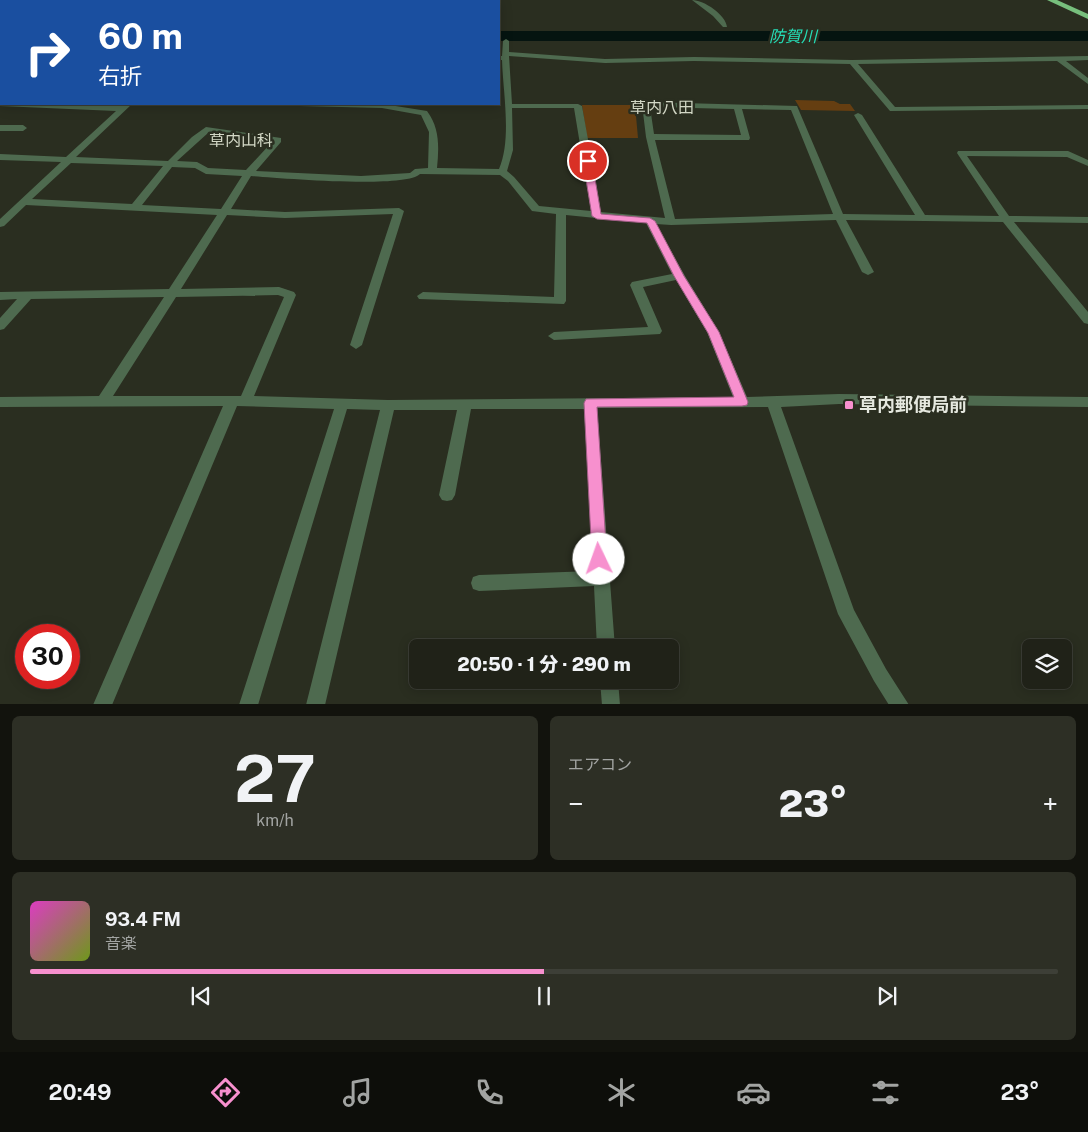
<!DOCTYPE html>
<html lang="ja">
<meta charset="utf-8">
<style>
body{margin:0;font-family:"Public Sans","Noto Sans JP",sans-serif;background:#2d2f25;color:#f1f3f6;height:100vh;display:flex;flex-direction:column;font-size:19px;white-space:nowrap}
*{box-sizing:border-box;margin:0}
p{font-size:16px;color:#a2a4a2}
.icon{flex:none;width:28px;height:28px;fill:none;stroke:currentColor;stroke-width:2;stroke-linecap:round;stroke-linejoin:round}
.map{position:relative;height:704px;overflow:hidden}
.drawer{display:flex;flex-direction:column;gap:12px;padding:12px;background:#12130d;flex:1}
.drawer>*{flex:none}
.hud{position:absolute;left:0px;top:0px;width:500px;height:105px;box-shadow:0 2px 12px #0003,0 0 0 1px #3d3f37;background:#1a4fa0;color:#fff;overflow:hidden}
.tools{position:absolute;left:1022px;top:639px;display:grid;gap:10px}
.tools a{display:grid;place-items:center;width:50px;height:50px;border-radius:8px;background:#202218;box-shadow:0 2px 12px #0003,0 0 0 1px #3d3f37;font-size:25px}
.speed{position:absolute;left:15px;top:624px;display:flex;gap:10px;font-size:25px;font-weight:700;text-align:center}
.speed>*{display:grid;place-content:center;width:65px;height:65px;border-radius:50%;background:#202218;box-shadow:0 2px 12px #0003,0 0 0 1px #3d3f37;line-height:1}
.speed .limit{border:8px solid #d22;background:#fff;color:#111}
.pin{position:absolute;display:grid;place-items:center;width:42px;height:42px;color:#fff;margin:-21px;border:2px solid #fff;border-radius:50%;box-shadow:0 1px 5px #0007}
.me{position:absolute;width:55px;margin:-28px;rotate:357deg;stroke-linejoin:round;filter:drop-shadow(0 0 4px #0008)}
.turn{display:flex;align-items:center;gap:18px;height:105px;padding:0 15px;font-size:22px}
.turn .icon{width:65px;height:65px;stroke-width:2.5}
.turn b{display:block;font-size:35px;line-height:42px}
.big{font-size:38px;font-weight:800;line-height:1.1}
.drawer .tile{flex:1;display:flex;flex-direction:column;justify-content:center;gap:8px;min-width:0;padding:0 18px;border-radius:8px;background:#2d2f25}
.drawer .dial{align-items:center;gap:0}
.dial b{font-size:65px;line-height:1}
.song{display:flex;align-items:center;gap:15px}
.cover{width:60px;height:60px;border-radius:8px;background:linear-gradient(135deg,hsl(310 70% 55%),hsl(80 70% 35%))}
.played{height:5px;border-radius:2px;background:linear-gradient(90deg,#f790ce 50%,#3d3f37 50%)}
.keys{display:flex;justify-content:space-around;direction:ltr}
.heat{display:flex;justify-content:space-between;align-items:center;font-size:28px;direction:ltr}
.drawer .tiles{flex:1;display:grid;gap:12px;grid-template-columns:1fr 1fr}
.tile:last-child{grid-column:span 2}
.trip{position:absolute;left:409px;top:639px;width:270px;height:50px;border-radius:8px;background:#202218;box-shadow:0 2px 12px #0003,0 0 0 1px #3d3f37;font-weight:800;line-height:50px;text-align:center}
.dock{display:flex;height:80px;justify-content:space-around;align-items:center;background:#0d0e0a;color:#a2a4a2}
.dock .icon{width:35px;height:35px}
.dock .current{color:#f790ce}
.dock b{font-size:22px;color:#f1f3f6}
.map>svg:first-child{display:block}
.green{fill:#653e11}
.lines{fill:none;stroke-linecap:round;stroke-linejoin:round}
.river{fill:#051410;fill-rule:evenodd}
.minor{fill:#4e6a4f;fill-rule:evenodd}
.highway{fill:#77bf7d;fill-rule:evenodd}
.rail{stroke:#d2d5cb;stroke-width:2;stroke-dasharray:3 3;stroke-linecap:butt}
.route{fill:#f790ce;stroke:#a15e86}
.poi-dot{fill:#f790ce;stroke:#2a2e20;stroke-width:2}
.labels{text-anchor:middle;stroke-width:5;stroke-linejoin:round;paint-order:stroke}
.far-water-label{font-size:16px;font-style:italic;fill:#25dfb8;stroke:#2a2e20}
.far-neighbourhood-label{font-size:16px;fill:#d3d8c6;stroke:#2a2e20}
.poi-label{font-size:18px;font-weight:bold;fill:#e5e8df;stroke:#2a2e20;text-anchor:start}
</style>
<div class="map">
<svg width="1088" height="705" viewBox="0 0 1088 705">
<rect width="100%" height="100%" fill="#2a2e20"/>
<path class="green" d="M795 100 834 101 840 104H850L855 111 801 110Z
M582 105H635L638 138H587Z"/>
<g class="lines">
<path class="river" d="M283 0H301V1H284Z
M499 31H1088V41H499Z"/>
<path class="minor" d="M692 0C704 0 726 15 727 27H723L713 16Z
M506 39 509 41V52L605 59 694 57 852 60 1088 56V60L1066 61 1088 78V84L1057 61 858 64 895 107 1088 105V109L893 111H890L850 64 694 61 605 63 509 56 512 104H578L582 106 601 212 665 218 646 137 642 104 646 102 797 106 843 214 915 215 854 115 858 113 862 115 925 215 999 216 957 153 958 151H1068L1088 160V166L1067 157 967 156 1009 216 1088 217V223L1014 222 1088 312V324L1084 323 1003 222 846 220 874 272 868 275 862 272 836 220 671 225 656 224 685 276 719 332 747 397 839 394 1088 397V407L839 404 781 407 854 610 886 669 909 705H889L874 681 838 614 768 407 597 408 615 648H597L594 586 479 591 473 589 471 583 473 577 479 575 593 571 584 409H471L455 495 452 500 447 501 442 500 439 495 457 410H394L325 705H306L380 410 347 409 258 705H239L334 409 237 406 112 705H93L223 406 0 407V397L99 396 164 297 31 299 4 329 0 330V318L17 299 0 300V292L169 289 217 215 26 205 4 226 0 227V219L61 162 0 160V154L66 157 116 111 0 106V102L1 104 121 106 124 104H132L76 157 168 161 192 137 206 127 281 138V142L256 171 361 176 410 173 415 169 428 168 429 132 421 115 382 108 300 106 296 104H383L427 111C440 128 439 148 437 168L499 169C512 139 503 93 502 60H499V56H502L503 41ZM650 107 734 109 741 135 654 134ZM512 108H574L591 211 539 206 514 177 507 171 513 150ZM742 109 791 110 833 214 675 219 655 140H749L750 138ZM208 133 272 142 246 170 208 168 197 162 177 161ZM71 163 163 166 132 204 32 199ZM172 167 195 168 206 174 242 176 221 209 142 205ZM420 174 500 175 508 181 532 211 556 214 554 297 423 292 417 296 419 299 564 304 566 301V215L646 223 672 274 632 282 630 285 648 327 554 332 548 336 554 340 660 334 662 331 643 287 676 280 707 332 733 397 388 400 254 396 296 295 294 292 279 287 181 289 227 215 285 218 393 214 350 345 356 349 362 345 404 211 399 208 285 212 231 209 251 176C279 178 405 189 420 174ZM278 295 284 297 241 396H113L176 297Z
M0 125H23L27 128 23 131H0Z
M600 680H618L620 705H602Z"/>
<path class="highway" d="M1047 0H1057L1088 14V19Z"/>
<path class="rail" d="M198 1 205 0"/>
</g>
<path class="route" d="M588 158 592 161 601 214 650 218 655 221 684 276 719 332 748 402 747 405 742 406 597 407 607 559 604 563 599 565 594 563 592 559 584 403 586 399 734 397 708 333 674 276 647 223 597 219 592 216 583 161Z"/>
<rect class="poi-dot" x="844" y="400" width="10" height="10" rx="2.5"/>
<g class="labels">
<g class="far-water-label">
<text x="793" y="42">防賀川</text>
</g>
<g class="far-neighbourhood-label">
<text x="662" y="113">草内八田</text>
<text x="241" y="146">草内山科</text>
</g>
<g class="poi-label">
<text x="859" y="411">草内郵便局前</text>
</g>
</g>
</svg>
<div class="tools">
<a><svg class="icon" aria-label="layers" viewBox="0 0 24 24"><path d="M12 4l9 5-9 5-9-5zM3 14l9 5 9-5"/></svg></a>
</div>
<div class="speed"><div class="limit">30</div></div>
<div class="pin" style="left:588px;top:161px;background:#d93025"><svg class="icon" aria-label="arrive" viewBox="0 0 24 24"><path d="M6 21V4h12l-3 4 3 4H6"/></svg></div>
<svg class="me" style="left:599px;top:559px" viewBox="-20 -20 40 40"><circle r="19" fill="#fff"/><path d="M0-13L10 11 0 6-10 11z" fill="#f790ce"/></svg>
<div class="trip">20:50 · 1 分 · 290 m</div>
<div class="hud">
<div class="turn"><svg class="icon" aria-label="right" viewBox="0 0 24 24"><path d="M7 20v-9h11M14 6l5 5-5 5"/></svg><div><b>60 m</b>右折</div></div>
</div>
</div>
<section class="drawer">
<div class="tiles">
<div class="tile dial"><b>27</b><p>km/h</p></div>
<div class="tile"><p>エアコン</p>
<div class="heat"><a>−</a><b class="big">23°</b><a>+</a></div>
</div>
<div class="tile">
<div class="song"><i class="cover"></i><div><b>93.4 FM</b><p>音楽</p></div></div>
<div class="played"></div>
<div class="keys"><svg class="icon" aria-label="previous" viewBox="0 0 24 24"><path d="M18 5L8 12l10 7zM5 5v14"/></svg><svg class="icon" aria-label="pause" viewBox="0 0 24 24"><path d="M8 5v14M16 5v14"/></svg><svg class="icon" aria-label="next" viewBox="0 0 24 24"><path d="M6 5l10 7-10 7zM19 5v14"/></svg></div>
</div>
</div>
</section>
<nav class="dock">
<b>20:49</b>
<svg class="icon current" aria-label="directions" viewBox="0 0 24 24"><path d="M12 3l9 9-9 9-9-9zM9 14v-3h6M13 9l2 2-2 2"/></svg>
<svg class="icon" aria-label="music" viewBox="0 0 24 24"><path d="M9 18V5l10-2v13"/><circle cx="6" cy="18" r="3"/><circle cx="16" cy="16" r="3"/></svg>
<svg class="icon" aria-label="phone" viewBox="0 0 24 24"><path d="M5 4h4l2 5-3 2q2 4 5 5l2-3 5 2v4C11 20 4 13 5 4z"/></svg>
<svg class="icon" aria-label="climate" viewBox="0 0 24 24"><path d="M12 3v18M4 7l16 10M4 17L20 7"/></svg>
<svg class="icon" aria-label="car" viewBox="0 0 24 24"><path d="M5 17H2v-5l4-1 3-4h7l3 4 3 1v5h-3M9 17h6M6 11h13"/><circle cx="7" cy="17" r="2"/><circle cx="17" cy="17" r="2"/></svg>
<svg class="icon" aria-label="filters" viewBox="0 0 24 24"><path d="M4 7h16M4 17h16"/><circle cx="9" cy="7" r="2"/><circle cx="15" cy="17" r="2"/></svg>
<b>23°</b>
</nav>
